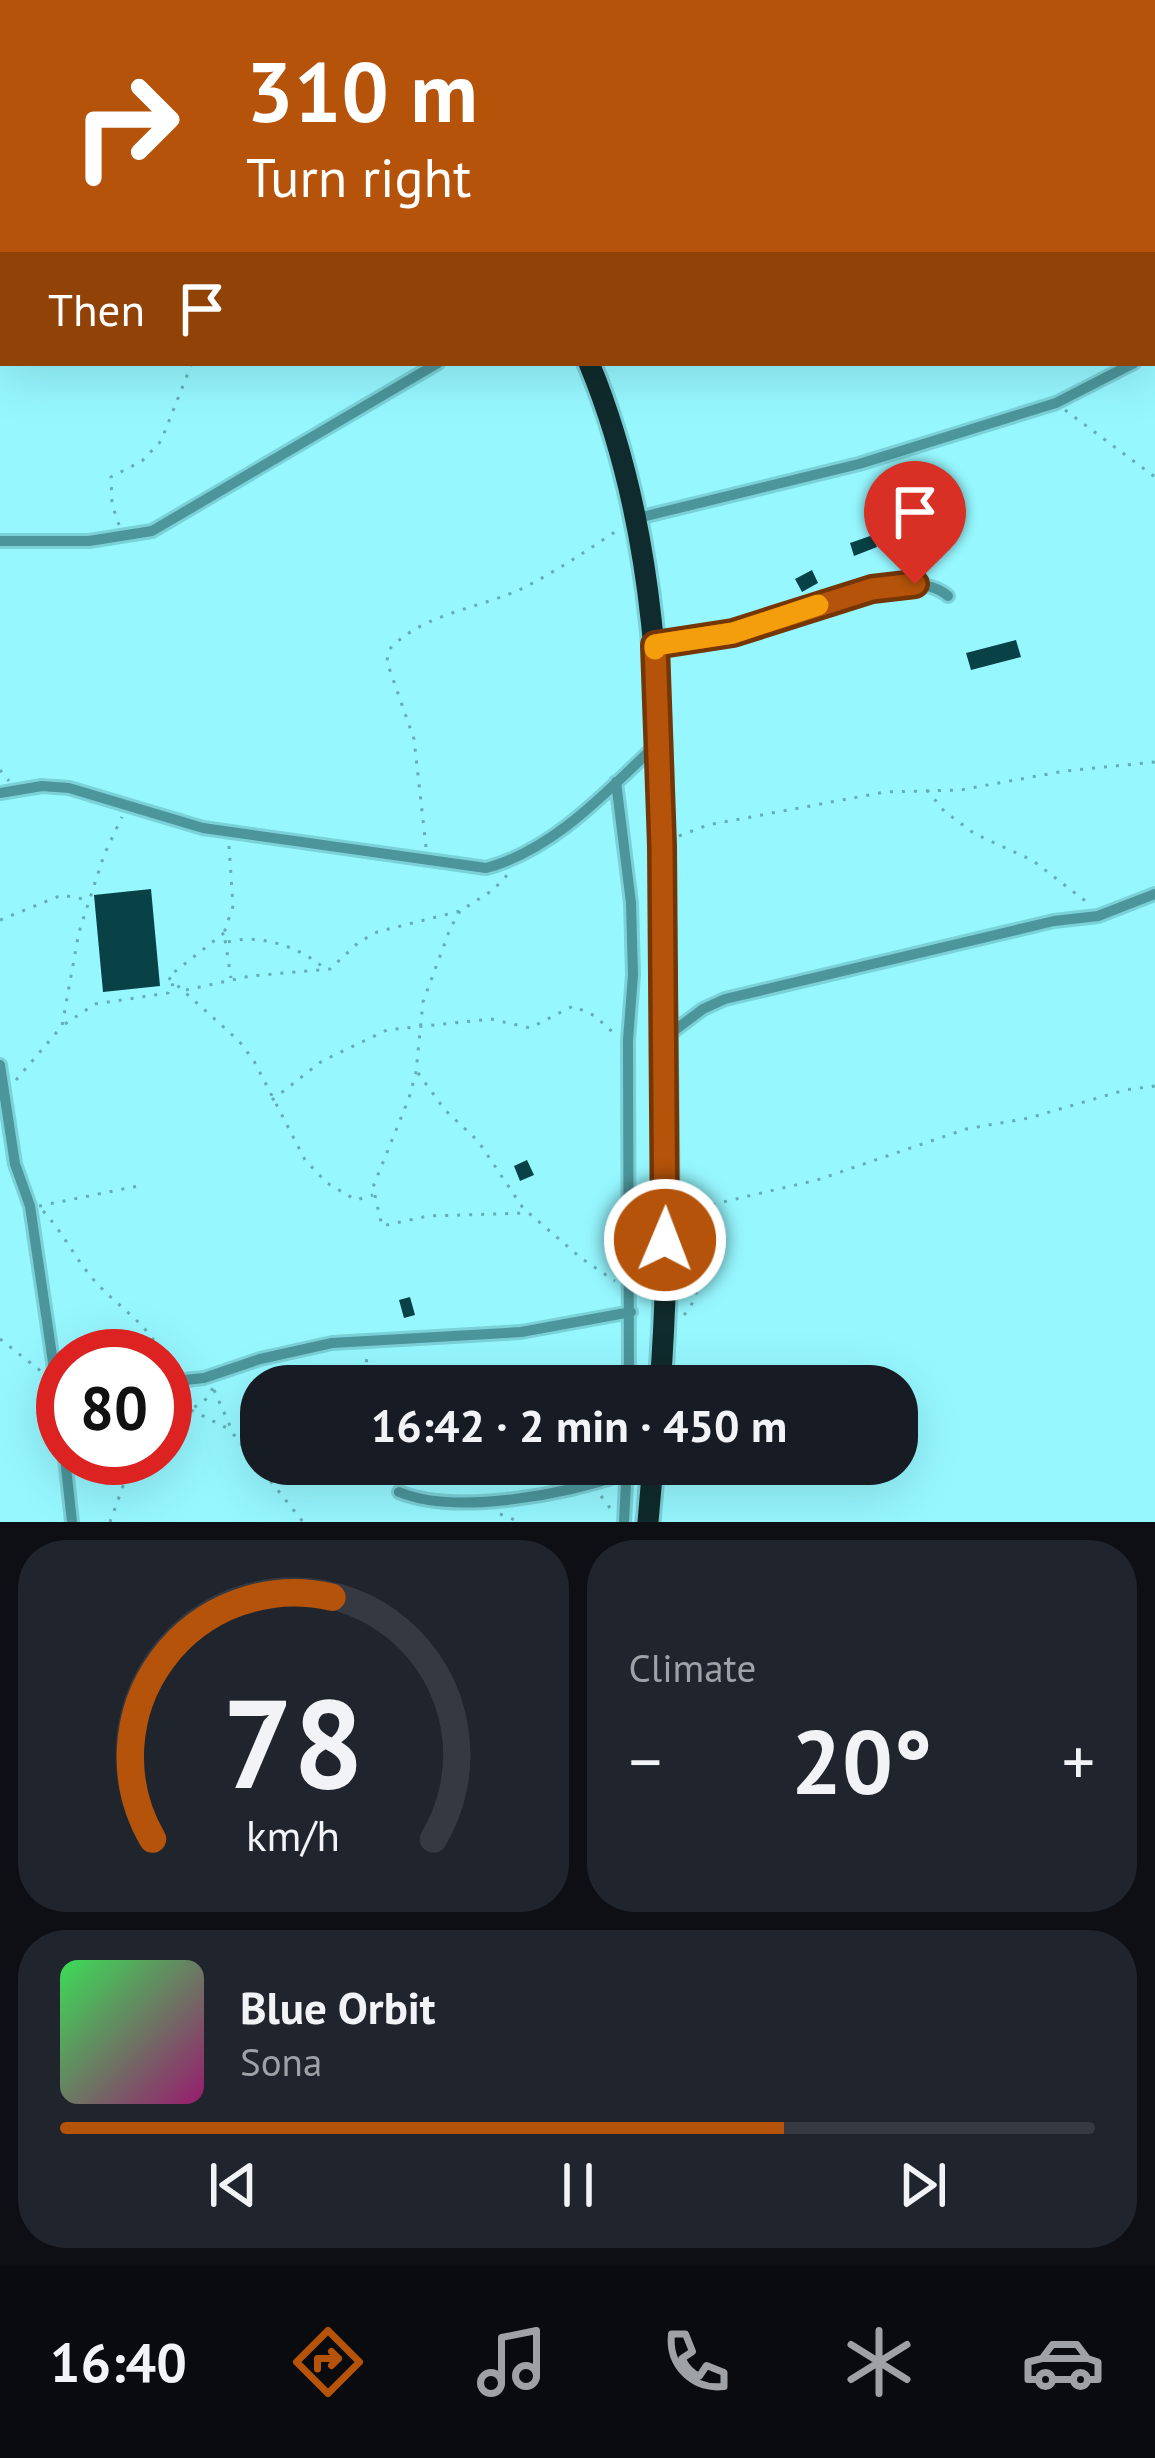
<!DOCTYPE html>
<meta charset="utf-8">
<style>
body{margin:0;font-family:"PT Sans",sans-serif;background:#20242c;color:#f1f3f6;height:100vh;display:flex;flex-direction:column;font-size:45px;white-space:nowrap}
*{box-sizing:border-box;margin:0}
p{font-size:39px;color:#9ea1a6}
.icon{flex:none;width:66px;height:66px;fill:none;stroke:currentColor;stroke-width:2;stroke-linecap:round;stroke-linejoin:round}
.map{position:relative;height:1522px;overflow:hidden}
.side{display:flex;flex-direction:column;gap:18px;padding:18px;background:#0d0f14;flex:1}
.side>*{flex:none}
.top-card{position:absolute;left:0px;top:0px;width:1155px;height:366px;box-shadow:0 12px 48px #0002;background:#b45309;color:#fff;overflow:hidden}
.speed{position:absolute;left:36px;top:1329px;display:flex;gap:24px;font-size:60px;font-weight:700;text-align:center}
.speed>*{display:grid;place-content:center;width:156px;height:156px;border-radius:50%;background:#171b24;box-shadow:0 12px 48px #0002;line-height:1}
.speed .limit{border:18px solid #d22;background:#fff;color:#111}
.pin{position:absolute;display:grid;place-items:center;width:102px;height:102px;color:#fff;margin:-123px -51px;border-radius:50% 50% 50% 0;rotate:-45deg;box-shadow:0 0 12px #0007}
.pin .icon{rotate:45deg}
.me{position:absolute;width:132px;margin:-66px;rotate:1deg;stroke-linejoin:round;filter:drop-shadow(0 0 9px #0008)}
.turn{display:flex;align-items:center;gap:42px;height:252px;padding:0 48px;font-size:54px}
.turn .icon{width:156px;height:156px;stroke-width:2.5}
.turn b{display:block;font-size:84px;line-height:102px}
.then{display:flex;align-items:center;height:114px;padding:0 48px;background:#0003;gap:24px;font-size:45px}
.big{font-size:90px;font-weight:600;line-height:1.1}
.side .tile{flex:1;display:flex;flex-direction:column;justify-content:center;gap:18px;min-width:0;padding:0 42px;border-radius:48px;background:#20242c}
.side .dial{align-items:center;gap:0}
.dial svg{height:312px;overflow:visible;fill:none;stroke:#363941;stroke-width:7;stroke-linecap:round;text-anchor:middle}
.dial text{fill:#f1f3f6;stroke:none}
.song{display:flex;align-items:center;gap:36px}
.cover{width:144px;height:144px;border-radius:18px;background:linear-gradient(135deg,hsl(130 70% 55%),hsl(320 70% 35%))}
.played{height:12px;border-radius:6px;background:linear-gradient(90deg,#b45309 70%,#363941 70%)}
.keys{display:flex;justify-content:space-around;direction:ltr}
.heat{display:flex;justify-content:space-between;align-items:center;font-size:66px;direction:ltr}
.side .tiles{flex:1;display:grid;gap:18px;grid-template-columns:1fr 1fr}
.tile:last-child{grid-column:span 2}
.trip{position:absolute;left:240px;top:1365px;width:678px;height:120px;border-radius:48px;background:#171b24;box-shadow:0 12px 48px #0002;font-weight:600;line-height:120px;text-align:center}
.tabs{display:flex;height:192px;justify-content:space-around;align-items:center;background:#090b0e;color:#9ea1a6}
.tabs .icon{width:84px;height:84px}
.tabs .active{color:#b45309}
.tabs b{font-size:54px;color:#f1f3f6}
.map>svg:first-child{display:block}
.building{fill:#084246}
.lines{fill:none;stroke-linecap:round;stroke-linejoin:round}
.street-casing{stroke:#7bd1d8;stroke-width:16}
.highway-casing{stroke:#7bd1d8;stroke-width:27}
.path{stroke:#63aeb4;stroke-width:3;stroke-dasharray:3 9;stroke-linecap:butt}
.street{stroke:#4b959b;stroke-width:10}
.highway{stroke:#102b2d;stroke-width:21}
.route-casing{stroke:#753606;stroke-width:30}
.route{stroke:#b45309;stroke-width:21}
.slow{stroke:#f59e0b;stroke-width:21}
</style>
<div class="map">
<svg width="1155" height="1522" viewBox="0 0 1155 1522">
<rect width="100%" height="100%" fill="#96f7ff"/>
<path class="building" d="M873 535 877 547 854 556 850 543Z
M812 570 818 583 802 592 795 579Z
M1016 640 1021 657 971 670 966 653Z
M151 889 160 986 103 992 94 895Z
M527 1160 534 1175 520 1181 514 1166Z
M410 1297 415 1315 404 1318 399 1300Z"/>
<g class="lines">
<g class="street-casing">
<path id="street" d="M274 3 293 0
M1100 3 1107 0
M1152 353 1155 351
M638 518 859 464 1056 403 1134 363
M0 541H89L152 531 438 363
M655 645C683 641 712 639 740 631 788 618 906 559 948 596
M616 782 631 903 633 975 628 1040 629 1386
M0 793 42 786 69 788 203 828 486 868C554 850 607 791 657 744
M667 1036 703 1009 725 999 1054 921 1098 916 1155 894
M0 1065 15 1164 30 1206 63 1430
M165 1382 204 1378 260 1359 332 1343 521 1332 631 1312
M65 1458 72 1522
M399 1492C457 1516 567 1494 627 1473
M624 1522 627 1464"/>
</g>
<g class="highway-casing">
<path id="highway" d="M439 0 440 3
M589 363C669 556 660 761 664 966 666 1106 671 1247 660 1386
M648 1522 653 1464"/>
</g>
<path class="path" d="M1065 410 1155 477
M119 525 112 504 111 477 142 461 161 441 192 363
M0 770 9 781
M927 790 944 811 975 834 1032 860 1088 903
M679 836 708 825 885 792 960 790 1065 771 1155 762
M229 846 233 906 224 933 231 978
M426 847 414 739 387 662 388 651C421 613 480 609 523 588 557 571 586 551 618 530
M460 911 450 929 423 1002 416 1072 409 1098 373 1187 382 1226 428 1216 529 1213
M0 920 62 895 88 900
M224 933 168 977 239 1041 254 1061 305 1160 327 1183 356 1200 373 1195
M228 942C259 933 300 947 324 968
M186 990 250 976 330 969 359 942 377 932 460 911 493 890 510 872
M65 1024 95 1004 168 993V986L175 984
M418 1073 445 1110 478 1141 523 1208 581 1258 615 1281
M16 1080 62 1026 79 932 104 855 122 817
M272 1100 322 1061 387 1030 491 1019 530 1028 573 1006 595 1016 618 1037
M39 1206 143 1185
M43 1211C63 1232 74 1257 93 1279 117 1307 147 1322 163 1356
M684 1315C712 1285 690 1240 706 1206L817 1180 966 1129 1029 1118 1125 1090 1155 1086
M0 1339 42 1372
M365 1386 367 1353
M481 1386 505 1380 519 1386
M214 1390 234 1435 303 1522
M168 1392 188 1409
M191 1410 231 1430
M165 1428 206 1399 213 1388
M571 1464 581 1476
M601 1496 613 1512
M500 1514 520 1522
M110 1522 126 1478 140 1458"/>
<use href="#street" class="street"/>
<use href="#highway" class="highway"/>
</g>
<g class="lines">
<g class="route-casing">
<path id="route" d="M665 1240 662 846 655 645 733 633 872 589 915 584"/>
</g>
<use href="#route" class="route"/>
<path class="slow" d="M655 649V645L733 633 818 605"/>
</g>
</svg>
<div class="speed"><div class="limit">80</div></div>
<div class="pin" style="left:915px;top:584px;background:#d93025"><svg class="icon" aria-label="arrive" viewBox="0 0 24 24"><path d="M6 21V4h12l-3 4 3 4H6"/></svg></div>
<svg class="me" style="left:665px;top:1240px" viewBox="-20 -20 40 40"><circle r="17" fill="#b45309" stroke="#fff" stroke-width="3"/><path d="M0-11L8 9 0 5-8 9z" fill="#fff"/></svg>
<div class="trip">16:42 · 2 min · 450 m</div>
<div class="top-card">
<div class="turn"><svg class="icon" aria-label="right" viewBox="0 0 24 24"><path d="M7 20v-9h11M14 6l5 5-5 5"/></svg><div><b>310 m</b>Turn right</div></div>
<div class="then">Then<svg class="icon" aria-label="arrive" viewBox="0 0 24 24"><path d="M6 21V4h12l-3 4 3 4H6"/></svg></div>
</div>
</div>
<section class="side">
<div class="tiles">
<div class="tile dial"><svg viewBox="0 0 100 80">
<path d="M14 69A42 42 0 1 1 86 69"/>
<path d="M14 69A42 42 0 0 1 60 7" stroke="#b45309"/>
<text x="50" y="56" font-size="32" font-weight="700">78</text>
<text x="50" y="72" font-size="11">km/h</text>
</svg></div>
<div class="tile"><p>Climate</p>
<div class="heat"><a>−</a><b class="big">20°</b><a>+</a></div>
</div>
<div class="tile">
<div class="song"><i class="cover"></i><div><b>Blue Orbit</b><p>Sona</p></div></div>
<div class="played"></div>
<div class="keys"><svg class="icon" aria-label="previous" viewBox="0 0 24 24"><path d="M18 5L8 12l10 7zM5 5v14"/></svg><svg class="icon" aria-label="pause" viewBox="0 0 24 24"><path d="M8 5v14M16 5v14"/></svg><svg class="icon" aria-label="next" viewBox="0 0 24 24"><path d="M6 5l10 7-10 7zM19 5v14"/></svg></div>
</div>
</div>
</section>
<nav class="tabs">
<b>16:40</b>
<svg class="icon active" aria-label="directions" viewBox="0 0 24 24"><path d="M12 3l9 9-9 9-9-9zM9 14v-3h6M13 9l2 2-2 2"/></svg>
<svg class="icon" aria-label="music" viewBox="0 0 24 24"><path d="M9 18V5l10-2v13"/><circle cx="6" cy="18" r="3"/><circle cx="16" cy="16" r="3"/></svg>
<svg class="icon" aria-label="phone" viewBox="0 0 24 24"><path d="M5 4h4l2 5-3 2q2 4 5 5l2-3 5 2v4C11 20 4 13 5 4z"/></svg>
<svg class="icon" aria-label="climate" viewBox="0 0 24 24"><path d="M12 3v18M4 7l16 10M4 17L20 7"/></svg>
<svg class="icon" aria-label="car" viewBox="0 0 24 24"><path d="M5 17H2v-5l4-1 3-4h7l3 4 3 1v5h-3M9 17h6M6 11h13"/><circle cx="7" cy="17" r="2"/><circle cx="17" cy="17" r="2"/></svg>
</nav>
